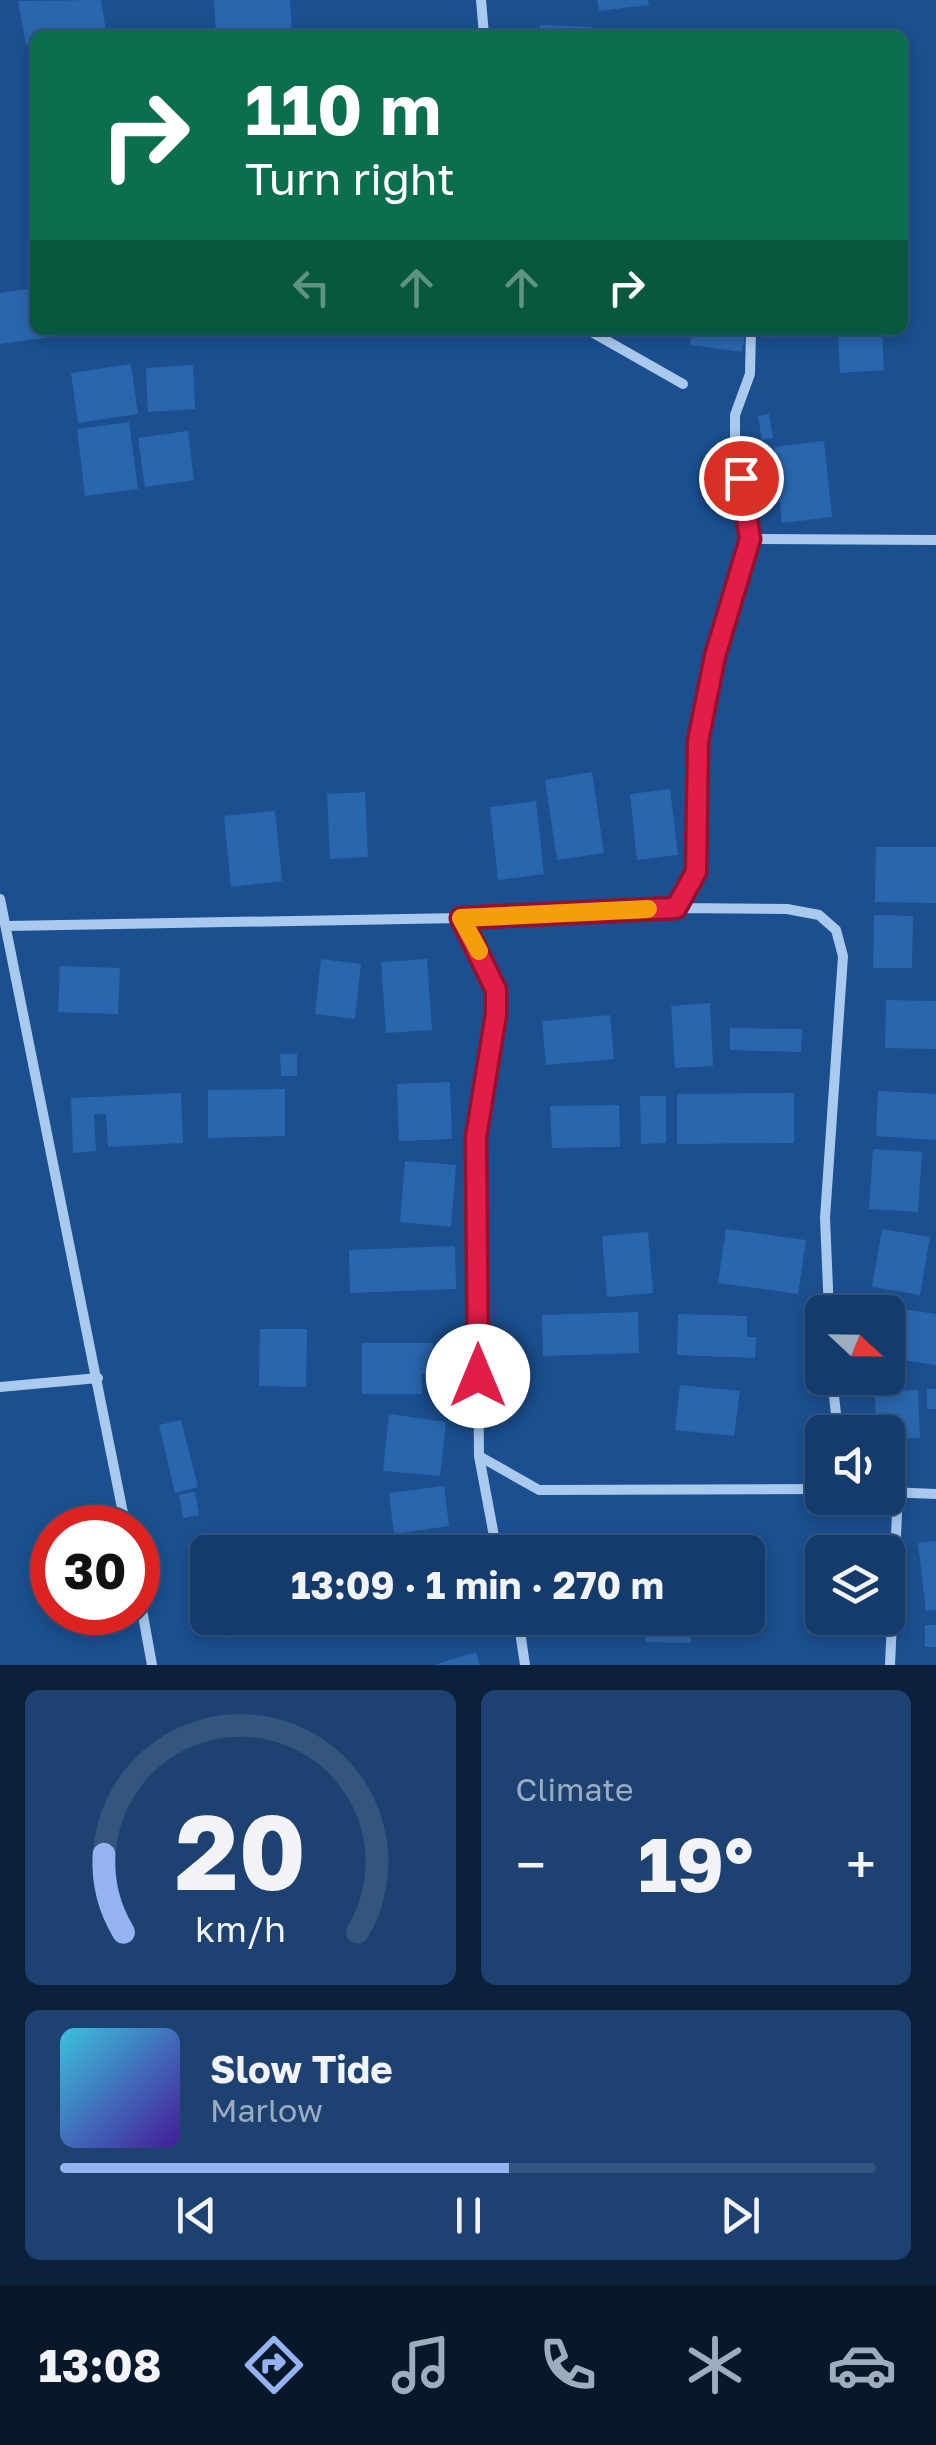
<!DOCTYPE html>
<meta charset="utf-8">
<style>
body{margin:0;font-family:"Golos Text",sans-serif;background:#1d4271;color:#f1f3f6;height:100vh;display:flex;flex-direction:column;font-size:38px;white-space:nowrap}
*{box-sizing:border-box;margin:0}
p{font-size:32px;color:#9dadc1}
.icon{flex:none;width:55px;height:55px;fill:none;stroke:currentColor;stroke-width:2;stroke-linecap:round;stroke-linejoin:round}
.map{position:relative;height:1665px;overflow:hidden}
.drawer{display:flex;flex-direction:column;gap:25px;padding:25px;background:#0b203b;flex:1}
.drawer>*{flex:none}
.top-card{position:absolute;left:30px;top:30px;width:878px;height:305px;border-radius:15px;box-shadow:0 5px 15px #0003,0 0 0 2px #33557e;background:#0b6e4f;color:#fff;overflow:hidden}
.needle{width:65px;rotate:112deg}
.buttons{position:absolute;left:805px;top:1295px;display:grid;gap:20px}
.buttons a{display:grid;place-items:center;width:100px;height:100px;border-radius:15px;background:#143b6b;box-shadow:0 5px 15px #0003,0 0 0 2px #33557e;font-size:50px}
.speed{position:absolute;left:30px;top:1505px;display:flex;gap:20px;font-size:50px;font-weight:700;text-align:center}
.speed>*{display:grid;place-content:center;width:130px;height:130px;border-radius:50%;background:#143b6b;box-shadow:0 5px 15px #0003,0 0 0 2px #33557e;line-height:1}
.speed .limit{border:15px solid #d22;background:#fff;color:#111}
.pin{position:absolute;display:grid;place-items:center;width:85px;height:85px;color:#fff;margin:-42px;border:5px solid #fff;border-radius:50%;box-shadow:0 2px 10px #0007}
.me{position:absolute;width:110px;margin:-55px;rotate:0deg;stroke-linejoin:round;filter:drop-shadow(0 0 8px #0008)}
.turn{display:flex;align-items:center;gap:35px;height:210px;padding:0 50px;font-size:45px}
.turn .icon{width:130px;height:130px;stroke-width:2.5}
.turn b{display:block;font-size:70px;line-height:85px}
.lanes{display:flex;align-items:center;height:95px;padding:0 50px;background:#0003;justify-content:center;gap:50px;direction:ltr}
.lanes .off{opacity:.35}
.big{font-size:75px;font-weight:700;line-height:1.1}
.drawer .widget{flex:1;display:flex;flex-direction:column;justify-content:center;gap:15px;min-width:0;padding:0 35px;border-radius:15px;background:#1d4271}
.drawer .dial{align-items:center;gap:0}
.dial svg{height:260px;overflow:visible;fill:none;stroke:#33557e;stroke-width:7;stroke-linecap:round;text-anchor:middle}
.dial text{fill:#f1f3f6;stroke:none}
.song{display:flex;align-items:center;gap:30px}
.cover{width:120px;height:120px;border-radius:15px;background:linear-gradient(135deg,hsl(190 70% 55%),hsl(260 70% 35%))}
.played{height:10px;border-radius:5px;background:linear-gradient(90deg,#95b2f1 55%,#33557e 55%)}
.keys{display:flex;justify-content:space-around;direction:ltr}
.heat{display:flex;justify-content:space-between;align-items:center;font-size:55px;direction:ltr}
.drawer .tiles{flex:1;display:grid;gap:25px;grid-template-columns:1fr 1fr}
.widget:last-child{grid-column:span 2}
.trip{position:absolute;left:190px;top:1535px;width:575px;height:100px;border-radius:15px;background:#143b6b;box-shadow:0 5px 15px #0003,0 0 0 2px #33557e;font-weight:700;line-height:100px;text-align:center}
.tabs{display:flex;height:160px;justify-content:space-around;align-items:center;background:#08182b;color:#9dadc1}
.tabs .icon{width:70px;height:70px}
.tabs .on{color:#95b2f1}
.tabs b{font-size:45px;color:#f1f3f6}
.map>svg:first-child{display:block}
.building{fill:#2a66ad}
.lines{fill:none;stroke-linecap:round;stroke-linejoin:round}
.minor{stroke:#a9c9ee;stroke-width:10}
.route-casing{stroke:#92132f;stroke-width:25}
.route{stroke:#e11d48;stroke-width:18}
.slow{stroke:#f59e0b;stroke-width:18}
</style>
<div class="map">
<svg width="936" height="1665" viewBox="0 0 936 1665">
<rect width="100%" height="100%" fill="#1b4f8f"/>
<path class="building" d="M101 0 106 31 35 35V43L26 45 18 1Z
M214 0H290L292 35H216Z
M597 0H648L649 5 599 11Z
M540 25 591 27V35H539Z
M443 28 444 35H408V33Z
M35 288V330H72L73 334 0 344V293Z
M327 330H367V332L328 337Z
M692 330H746L742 352 690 345Z
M765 330H809L810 335 766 338Z
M838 330H882L884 370 840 373Z
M131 364 138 414 78 423 71 373Z
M193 365 195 409 148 412 146 368Z
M769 414 773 438 762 440 758 416Z
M129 422 138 489 85 496 77 429Z
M188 431 194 480 145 487 138 438Z
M824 441 832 517 782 523 774 447Z
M592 772 604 853 557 860 545 780Z
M670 789 678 855 637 860 630 794Z
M365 792 368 857 330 859 327 794Z
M536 801 544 874 498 880 490 807Z
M275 811 282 881 231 887 224 816Z
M876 847H936V903L875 902Z
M874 915 913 916 912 968H873Z
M321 959 361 964 355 1019 315 1014Z
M427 959 432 1030 386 1033 381 962Z
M60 966 120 968 118 1014 58 1012Z
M886 1000 936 1001V1049L885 1048Z
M710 1003 713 1066 675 1068 671 1006Z
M610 1015 614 1059 546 1065 542 1021Z
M730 1028 802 1029 801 1052 730 1050Z
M280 1054H297V1076H281Z
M450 1082 452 1139 399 1141 397 1084Z
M285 1089V1136L208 1138V1090Z
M878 1091 936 1094V1140L876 1136Z
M181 1093 183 1143 108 1147 106 1114H94L96 1151 73 1153 71 1098Z
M794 1093V1143L677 1144V1094Z
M640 1096H666V1143L641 1144Z
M619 1105 620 1147 552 1148 550 1106Z
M873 1149 922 1152 918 1212 869 1209Z
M405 1161 456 1165 451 1227 400 1222Z
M726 1229 806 1240 798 1294 718 1283Z
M882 1229 930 1237 920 1295 872 1287Z
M648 1232 653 1293 607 1297 602 1236Z
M455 1246 456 1289 350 1293 349 1250Z
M882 1306 936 1314V1365L888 1358V1312H881Z
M638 1312 639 1353 543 1356 542 1315Z
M678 1314 747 1316V1337H756L755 1358 677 1355Z
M260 1329H307L306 1387 259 1386Z
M362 1343H433V1374H422V1394H362Z
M436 1382H458L457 1399 435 1398Z
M680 1385 740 1391 734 1436 675 1430Z
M927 1389H936V1409H927Z
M918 1390 920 1438 888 1439V1432H876L875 1391Z
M389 1414 446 1422 440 1476 383 1471Z
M181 1420 198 1487 175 1493 159 1425Z
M888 1444 904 1446 902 1464 888 1462Z
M444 1486 449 1526 394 1534 389 1493Z
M195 1492 199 1515 183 1518 179 1495Z
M936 1541V1610L926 1611 918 1543Z
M877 1545 878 1552H824V1550Z
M816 1567 822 1568V1591L812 1589Z
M224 1618H301L302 1631 226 1638Z
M646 1618H692L691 1643 645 1642Z
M834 1618H883V1623L835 1627Z
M925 1625H936V1647H925Z
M476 1652 480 1665H437V1664Z"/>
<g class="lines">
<path class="minor" d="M481 0 484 35
M588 330 683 384
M750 539 936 540
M0 899 126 1528
M676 908 695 872 698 741 715 656 750 539 735 441V415L750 374 751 330
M461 918 490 970 496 990V1014L476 1137 479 1456 497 1552
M7 926 461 918 676 908 787 909 819 915 836 930 843 956 825 1218 829 1312
M832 1378 838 1432
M0 1387 98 1378
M479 1456 539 1490 822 1489
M888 1492 936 1494
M138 1588 152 1665
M518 1618 525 1665
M890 1665 898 1492"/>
</g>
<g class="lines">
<g class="route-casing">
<path id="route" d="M478 1376 476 1137 496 1014V990L461 918 676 908 696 872 698 741 715 656 750 539 741 478"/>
</g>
<use href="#route" class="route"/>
<path class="slow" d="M479 951 461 918 648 909"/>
</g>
</svg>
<div class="buttons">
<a><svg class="needle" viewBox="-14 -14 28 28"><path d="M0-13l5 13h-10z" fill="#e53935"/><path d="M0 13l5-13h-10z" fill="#9dadc1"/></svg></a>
<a><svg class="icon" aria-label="sound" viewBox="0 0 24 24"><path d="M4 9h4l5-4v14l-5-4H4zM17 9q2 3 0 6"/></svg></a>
<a><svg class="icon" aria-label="layers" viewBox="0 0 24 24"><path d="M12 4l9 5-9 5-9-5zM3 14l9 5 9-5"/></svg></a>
</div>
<div class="speed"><div class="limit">30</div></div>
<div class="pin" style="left:741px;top:478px;background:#d93025"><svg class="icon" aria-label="arrive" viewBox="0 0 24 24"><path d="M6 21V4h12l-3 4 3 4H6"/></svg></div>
<svg class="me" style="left:478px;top:1376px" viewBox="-20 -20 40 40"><circle r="19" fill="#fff"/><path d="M0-13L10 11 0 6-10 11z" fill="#e11d48"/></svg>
<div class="trip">13:09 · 1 min · 270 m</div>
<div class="top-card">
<div class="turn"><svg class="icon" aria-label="right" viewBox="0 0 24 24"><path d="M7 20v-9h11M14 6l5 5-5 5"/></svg><div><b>110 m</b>Turn right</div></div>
<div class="lanes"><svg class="icon off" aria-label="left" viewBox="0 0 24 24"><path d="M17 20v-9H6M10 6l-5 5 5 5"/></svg><svg class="icon off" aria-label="ahead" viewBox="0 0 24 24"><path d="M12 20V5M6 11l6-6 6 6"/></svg><svg class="icon off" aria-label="ahead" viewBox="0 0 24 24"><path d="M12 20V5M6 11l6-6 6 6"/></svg><svg class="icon" aria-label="right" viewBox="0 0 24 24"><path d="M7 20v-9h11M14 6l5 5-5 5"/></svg></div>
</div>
</div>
<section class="drawer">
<div class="tiles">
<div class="widget dial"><svg viewBox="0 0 100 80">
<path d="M14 69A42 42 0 1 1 86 69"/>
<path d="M14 69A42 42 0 0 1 8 45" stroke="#95b2f1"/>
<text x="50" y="56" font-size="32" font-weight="700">20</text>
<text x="50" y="72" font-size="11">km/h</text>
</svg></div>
<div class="widget"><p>Climate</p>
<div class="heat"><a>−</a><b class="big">19°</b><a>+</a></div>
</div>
<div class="widget">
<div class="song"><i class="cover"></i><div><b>Slow Tide</b><p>Marlow</p></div></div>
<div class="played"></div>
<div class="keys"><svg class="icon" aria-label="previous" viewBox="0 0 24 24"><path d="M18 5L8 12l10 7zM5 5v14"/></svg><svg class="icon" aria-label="pause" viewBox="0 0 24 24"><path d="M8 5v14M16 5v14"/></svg><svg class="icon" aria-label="next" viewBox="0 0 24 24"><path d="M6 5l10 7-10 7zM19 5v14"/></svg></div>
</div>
</div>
</section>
<nav class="tabs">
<b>13:08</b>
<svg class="icon on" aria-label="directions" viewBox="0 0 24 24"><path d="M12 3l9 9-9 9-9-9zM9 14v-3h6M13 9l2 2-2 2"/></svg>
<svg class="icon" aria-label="music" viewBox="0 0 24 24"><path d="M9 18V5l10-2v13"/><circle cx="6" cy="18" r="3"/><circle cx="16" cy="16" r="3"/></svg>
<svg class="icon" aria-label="phone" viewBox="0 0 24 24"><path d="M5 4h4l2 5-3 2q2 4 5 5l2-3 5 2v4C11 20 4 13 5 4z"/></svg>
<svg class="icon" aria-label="climate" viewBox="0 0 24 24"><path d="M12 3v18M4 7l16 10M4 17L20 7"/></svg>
<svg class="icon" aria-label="car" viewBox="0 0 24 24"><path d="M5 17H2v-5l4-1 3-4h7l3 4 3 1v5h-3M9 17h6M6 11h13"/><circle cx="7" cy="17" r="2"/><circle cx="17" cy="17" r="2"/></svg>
</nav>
